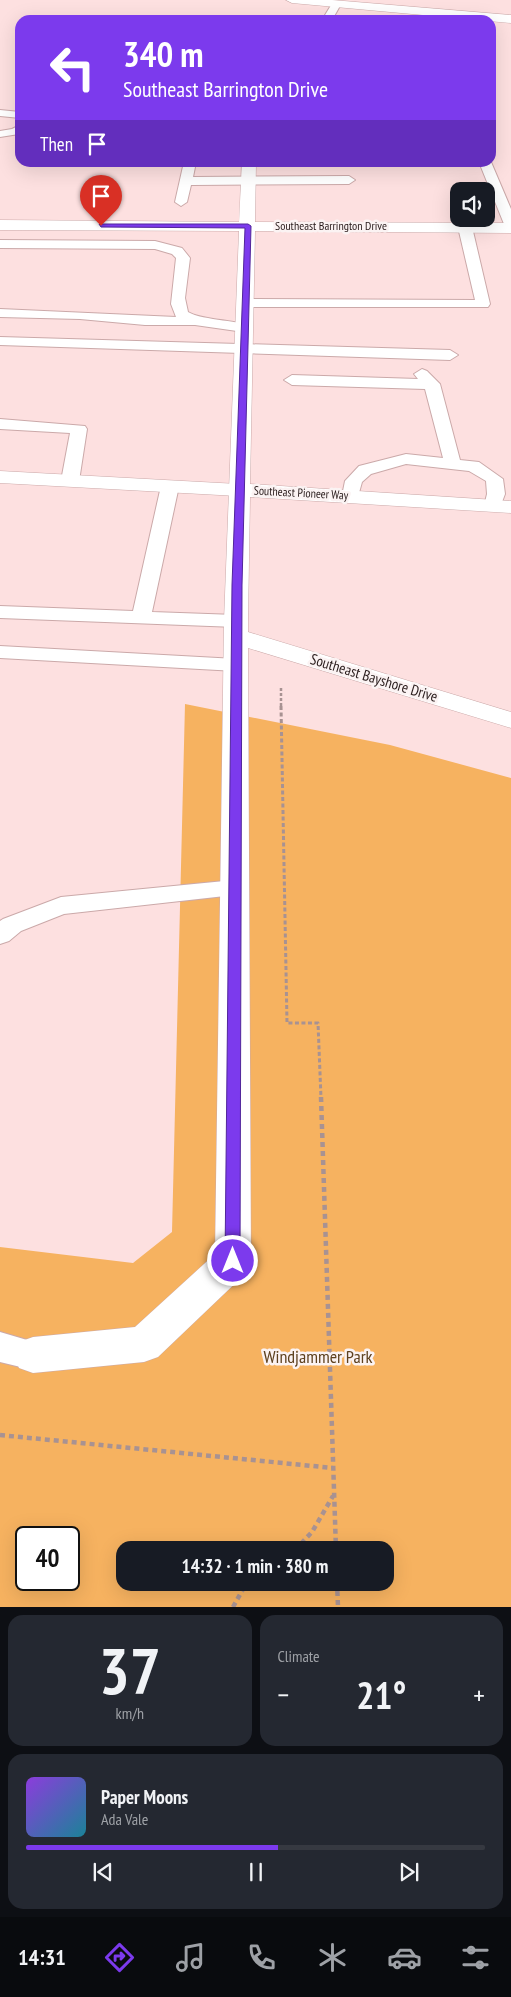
<!DOCTYPE html>
<meta charset="utf-8">
<style>
body{margin:0;font-family:"PT Sans Narrow",sans-serif;background:#242831;color:#f1f3f6;height:100vh;display:flex;flex-direction:column;font-size:19px;white-space:nowrap}
*{box-sizing:border-box;margin:0}
p{font-size:16px;color:#9ea1a6}
.icon{flex:none;width:28px;height:28px;fill:none;stroke:currentColor;stroke-width:2;stroke-linecap:round;stroke-linejoin:round}
.map{position:relative;height:1607px;overflow:hidden}
.sheet{display:flex;flex-direction:column;gap:8px;padding:8px;background:#0d0f14;flex:1}
.sheet>*{flex:none}
.top-card{position:absolute;left:15px;top:15px;width:481px;height:152px;border-radius:15px;box-shadow:0 5px 20px #0002;background:#7c3aed;color:#fff;overflow:hidden}
.controls{position:absolute;left:450px;top:182px;display:grid;gap:10px}
.controls a{display:grid;place-items:center;width:45px;height:45px;border-radius:10px;background:#171b24;box-shadow:0 5px 20px #0002;font-size:25px}
.speed{position:absolute;left:15px;top:1526px;display:flex;gap:10px;font-size:25px;font-weight:700;text-align:center}
.speed>*{display:grid;place-content:center;width:65px;height:65px;border-radius:50%;background:#171b24;box-shadow:0 5px 20px #0002;line-height:1}
.speed .limit{border:2px solid #111;border-radius:8px;background:#fff;color:#111}
.pin{position:absolute;display:grid;place-items:center;width:42px;height:42px;color:#fff;margin:-51px -21px;border-radius:50% 50% 50% 0;rotate:-45deg;box-shadow:0 0 5px #0007}
.pin .icon{rotate:45deg}
.me{position:absolute;width:55px;margin:-28px;rotate:0deg;stroke-linejoin:round;filter:drop-shadow(0 0 4px #0008)}
.turn{display:flex;align-items:center;gap:18px;height:105px;padding:0 25px;font-size:22px}
.turn .icon{width:65px;height:65px;stroke-width:2.5}
.turn b{display:block;font-size:35px;line-height:42px}
.then{display:flex;align-items:center;height:48px;padding:0 25px;background:#0003;gap:10px;font-size:19px}
.big{font-size:38px;font-weight:700;line-height:1.1}
.sheet .tile{flex:1;display:flex;flex-direction:column;justify-content:center;gap:8px;min-width:0;padding:0 18px;border-radius:15px;background:#242831}
.sheet .dial{align-items:center;gap:0}
.dial b{font-size:65px;line-height:1}
.song{display:flex;align-items:center;gap:15px}
.cover{width:60px;height:60px;border-radius:8px;background:linear-gradient(135deg,hsl(270 70% 55%),hsl(190 70% 35%))}
.played{height:5px;border-radius:2px;background:linear-gradient(90deg,#7c3aed 55%,#363941 55%)}
.keys{display:flex;justify-content:space-around;direction:ltr}
.heat{display:flex;justify-content:space-between;align-items:center;font-size:28px;direction:ltr}
.sheet .tiles{flex:1;display:grid;gap:8px;grid-template-columns:1fr 1fr}
.tile:last-child{grid-column:span 2}
.trip{position:absolute;left:116px;top:1541px;width:278px;height:50px;border-radius:15px;background:#171b24;box-shadow:0 5px 20px #0002;font-weight:700;line-height:50px;text-align:center}
.tab-bar{display:flex;height:80px;justify-content:space-around;align-items:center;background:#090b0e;color:#9ea1a6}
.tab-bar .icon{width:35px;height:35px}
.tab-bar .on{color:#7c3aed}
.tab-bar b{font-size:22px;color:#f1f3f6}
.map>svg:first-child{display:block}
.green{fill:#f6b260;fill-rule:evenodd}
.lines{fill:none;stroke-linecap:round;stroke-linejoin:round}
.service-casing{stroke:#cba9a9;stroke-width:2}
.minor-casing{stroke:#cba9a9;stroke-width:1}
.tertiary-casing{stroke:#cba9a9;stroke-width:1}
.secondary-casing{stroke:#cba9a9;stroke-width:1}
.path-far2{stroke:#a89292;stroke-width:2.5;stroke-dasharray:3 2;stroke-linecap:butt}
.path-far1{stroke:#a89292;stroke-width:3;stroke-dasharray:4 2.5;stroke-linecap:butt}
.path{stroke:#a89292;stroke-width:4.5;stroke-dasharray:5 4;stroke-linecap:butt}
.service{fill:#fff;fill-rule:evenodd}
.minor{fill:#fff;fill-rule:evenodd}
.tertiary{fill:#fff;fill-rule:evenodd}
.secondary{fill:#fff;fill-rule:evenodd}
.route{fill:#7c3aed;stroke:#51269a}
.labels{text-anchor:middle;stroke-width:5;stroke-linejoin:round;paint-order:stroke}
.far-street-label{font-size:12px;fill:#281b1b;stroke:#fbf3f3}
.street-label{font-size:15px;fill:#281b1b;stroke:#fbf3f3}
.near-park-label{font-size:18px;fill:#5e411f;stroke:#fbf3f3}
</style>
<div class="map">
<svg width="511" height="1607" viewBox="0 0 511 1607">
<rect width="100%" height="100%" fill="#fde0e0"/>
<path class="green" d="M185 704 390 745 511 778V1607H0V1247L133 1263 172 1232ZM26 1538H69V1580H26ZM125 1550H385V1582H125Z"/>
<g class="lines">
<g class="service-casing">
<path id="service" d="M333 2 341 4 332 20H322Z
M0 110 20 112V118L0 116Z
M20 125 19 134 0 137V131L12 129Z
M184 162H196L193 177 349 176 355 180 349 184 191 185 187 202 181 206 175 202Z
M479 162H491L511 209V228L504 224Z
M465 223 472 227 490 304 488 307H245L238 303 245 299 475 300 458 227Z
M0 240 155 241 182 248 190 258 185 298 188 312C203 321 245 320 251 328L244 332 195 325H145L80 319 0 317V309L176 317 171 304 176 258 172 254 155 249 0 248Z
M0 337 450 350 458 355 450 360 0 345Z
M422 369 427 371 440 384 460 460 479 462 503 479 505 494 499 510H487L484 506 487 494 486 481 469 471 406 464 371 474 362 482 357 500H345L342 496 345 481 359 466 406 454 443 458 425 389 292 385 284 380 292 375 418 379 414 374Z
M0 419 85 426 87 429 79 481 76 485H64L61 481 70 433 0 429Z
M170 481 176 482 179 486 152 612 236 615 243 617 246 621 243 625 236 627 0 618V606L133 611 161 486 164 482Z
M0 646 236 659 243 661 246 665 243 669 236 671 0 658Z
M235 880 243 882 247 888 243 894 64 914 21 931 9 941 0 944V921L3 919 61 897Z
M0 1332 44 1345 49 1355 44 1365 33 1370 0 1362Z"/>
</g>
<g class="minor-casing">
<path id="minor" d="M286 0H332L511 15V23L292 3Z"/>
</g>
<g class="tertiary-casing">
<path id="tertiary" d="M242 162H256L255 222 511 223V233L255 231 250 484 511 501V513L250 497 248 621V632L511 712V728L248 648 251 1261 246 1273 158 1357 144 1362 33 1373 19 1368 14 1355 19 1342 33 1337 135 1327 215 1254 224 621 239 231 0 230V220L239 222Z"/>
</g>
<g class="secondary-casing">
<path id="secondary" d="M0 471 238 484 246 485 249 490 246 495 238 496 0 483Z"/>
</g>
<path class="path-far2" d="M281 688V708"/>
<path class="path-far1" d="M281 706 287 1023H318L321 1098"/>
<path class="path" d="M321 1097 336 1550
M0 1435 333 1468
M295 1550 312 1532 333 1496
M337 1582 338 1607
M233 1607 247 1582"/>
<use href="#service" class="service"/>
<use href="#minor" class="minor"/>
<use href="#tertiary" class="tertiary"/>
<use href="#secondary" class="secondary"/>
</g>
<path class="route" d="M99 224H248L251 226 242 585 240 1261 238 1266 233 1268 227 1266 225 1261 232 585 245 228 101 227Z"/>
<g class="labels">
<g class="far-street-label">
<text x="331" y="230">Southeast Barrington Drive</text>
<text transform="translate(301 493) rotate(3)" y="4">Southeast Pioneer Way</text>
</g>
<g class="street-label">
<text transform="translate(374 678) rotate(17)" y="5">Southeast Bayshore Drive</text>
</g>
<g class="near-park-label">
<text x="318" y="1363">Windjammer Park</text>
</g>
</g>
</svg>
<div class="controls">
<a><svg class="icon" aria-label="sound" viewBox="0 0 24 24"><path d="M4 9h4l5-4v14l-5-4H4zM17 9q2 3 0 6"/></svg></a>
</div>
<div class="speed"><div class="limit">40</div></div>
<div class="pin" style="left:101px;top:226px;background:#d93025"><svg class="icon" aria-label="arrive" viewBox="0 0 24 24"><path d="M6 21V4h12l-3 4 3 4H6"/></svg></div>
<svg class="me" style="left:233px;top:1261px" viewBox="-20 -20 40 40"><circle r="17" fill="#7c3aed" stroke="#fff" stroke-width="3"/><path d="M0-11L8 9 0 5-8 9z" fill="#fff"/></svg>
<div class="trip">14:32 · 1 min · 380 m</div>
<div class="top-card">
<div class="turn"><svg class="icon" aria-label="left" viewBox="0 0 24 24"><path d="M17 20v-9H6M10 6l-5 5 5 5"/></svg><div><b>340 m</b>Southeast Barrington Drive</div></div>
<div class="then">Then<svg class="icon" aria-label="arrive" viewBox="0 0 24 24"><path d="M6 21V4h12l-3 4 3 4H6"/></svg></div>
</div>
</div>
<section class="sheet">
<div class="tiles">
<div class="tile dial"><b>37</b><p>km/h</p></div>
<div class="tile"><p>Climate</p>
<div class="heat"><a>−</a><b class="big">21°</b><a>+</a></div>
</div>
<div class="tile">
<div class="song"><i class="cover"></i><div><b>Paper Moons</b><p>Ada Vale</p></div></div>
<div class="played"></div>
<div class="keys"><svg class="icon" aria-label="previous" viewBox="0 0 24 24"><path d="M18 5L8 12l10 7zM5 5v14"/></svg><svg class="icon" aria-label="pause" viewBox="0 0 24 24"><path d="M8 5v14M16 5v14"/></svg><svg class="icon" aria-label="next" viewBox="0 0 24 24"><path d="M6 5l10 7-10 7zM19 5v14"/></svg></div>
</div>
</div>
</section>
<nav class="tab-bar">
<b>14:31</b>
<svg class="icon on" aria-label="directions" viewBox="0 0 24 24"><path d="M12 3l9 9-9 9-9-9zM9 14v-3h6M13 9l2 2-2 2"/></svg>
<svg class="icon" aria-label="music" viewBox="0 0 24 24"><path d="M9 18V5l10-2v13"/><circle cx="6" cy="18" r="3"/><circle cx="16" cy="16" r="3"/></svg>
<svg class="icon" aria-label="phone" viewBox="0 0 24 24"><path d="M5 4h4l2 5-3 2q2 4 5 5l2-3 5 2v4C11 20 4 13 5 4z"/></svg>
<svg class="icon" aria-label="climate" viewBox="0 0 24 24"><path d="M12 3v18M4 7l16 10M4 17L20 7"/></svg>
<svg class="icon" aria-label="car" viewBox="0 0 24 24"><path d="M5 17H2v-5l4-1 3-4h7l3 4 3 1v5h-3M9 17h6M6 11h13"/><circle cx="7" cy="17" r="2"/><circle cx="17" cy="17" r="2"/></svg>
<svg class="icon" aria-label="filters" viewBox="0 0 24 24"><path d="M4 7h16M4 17h16"/><circle cx="9" cy="7" r="2"/><circle cx="15" cy="17" r="2"/></svg>
</nav>
